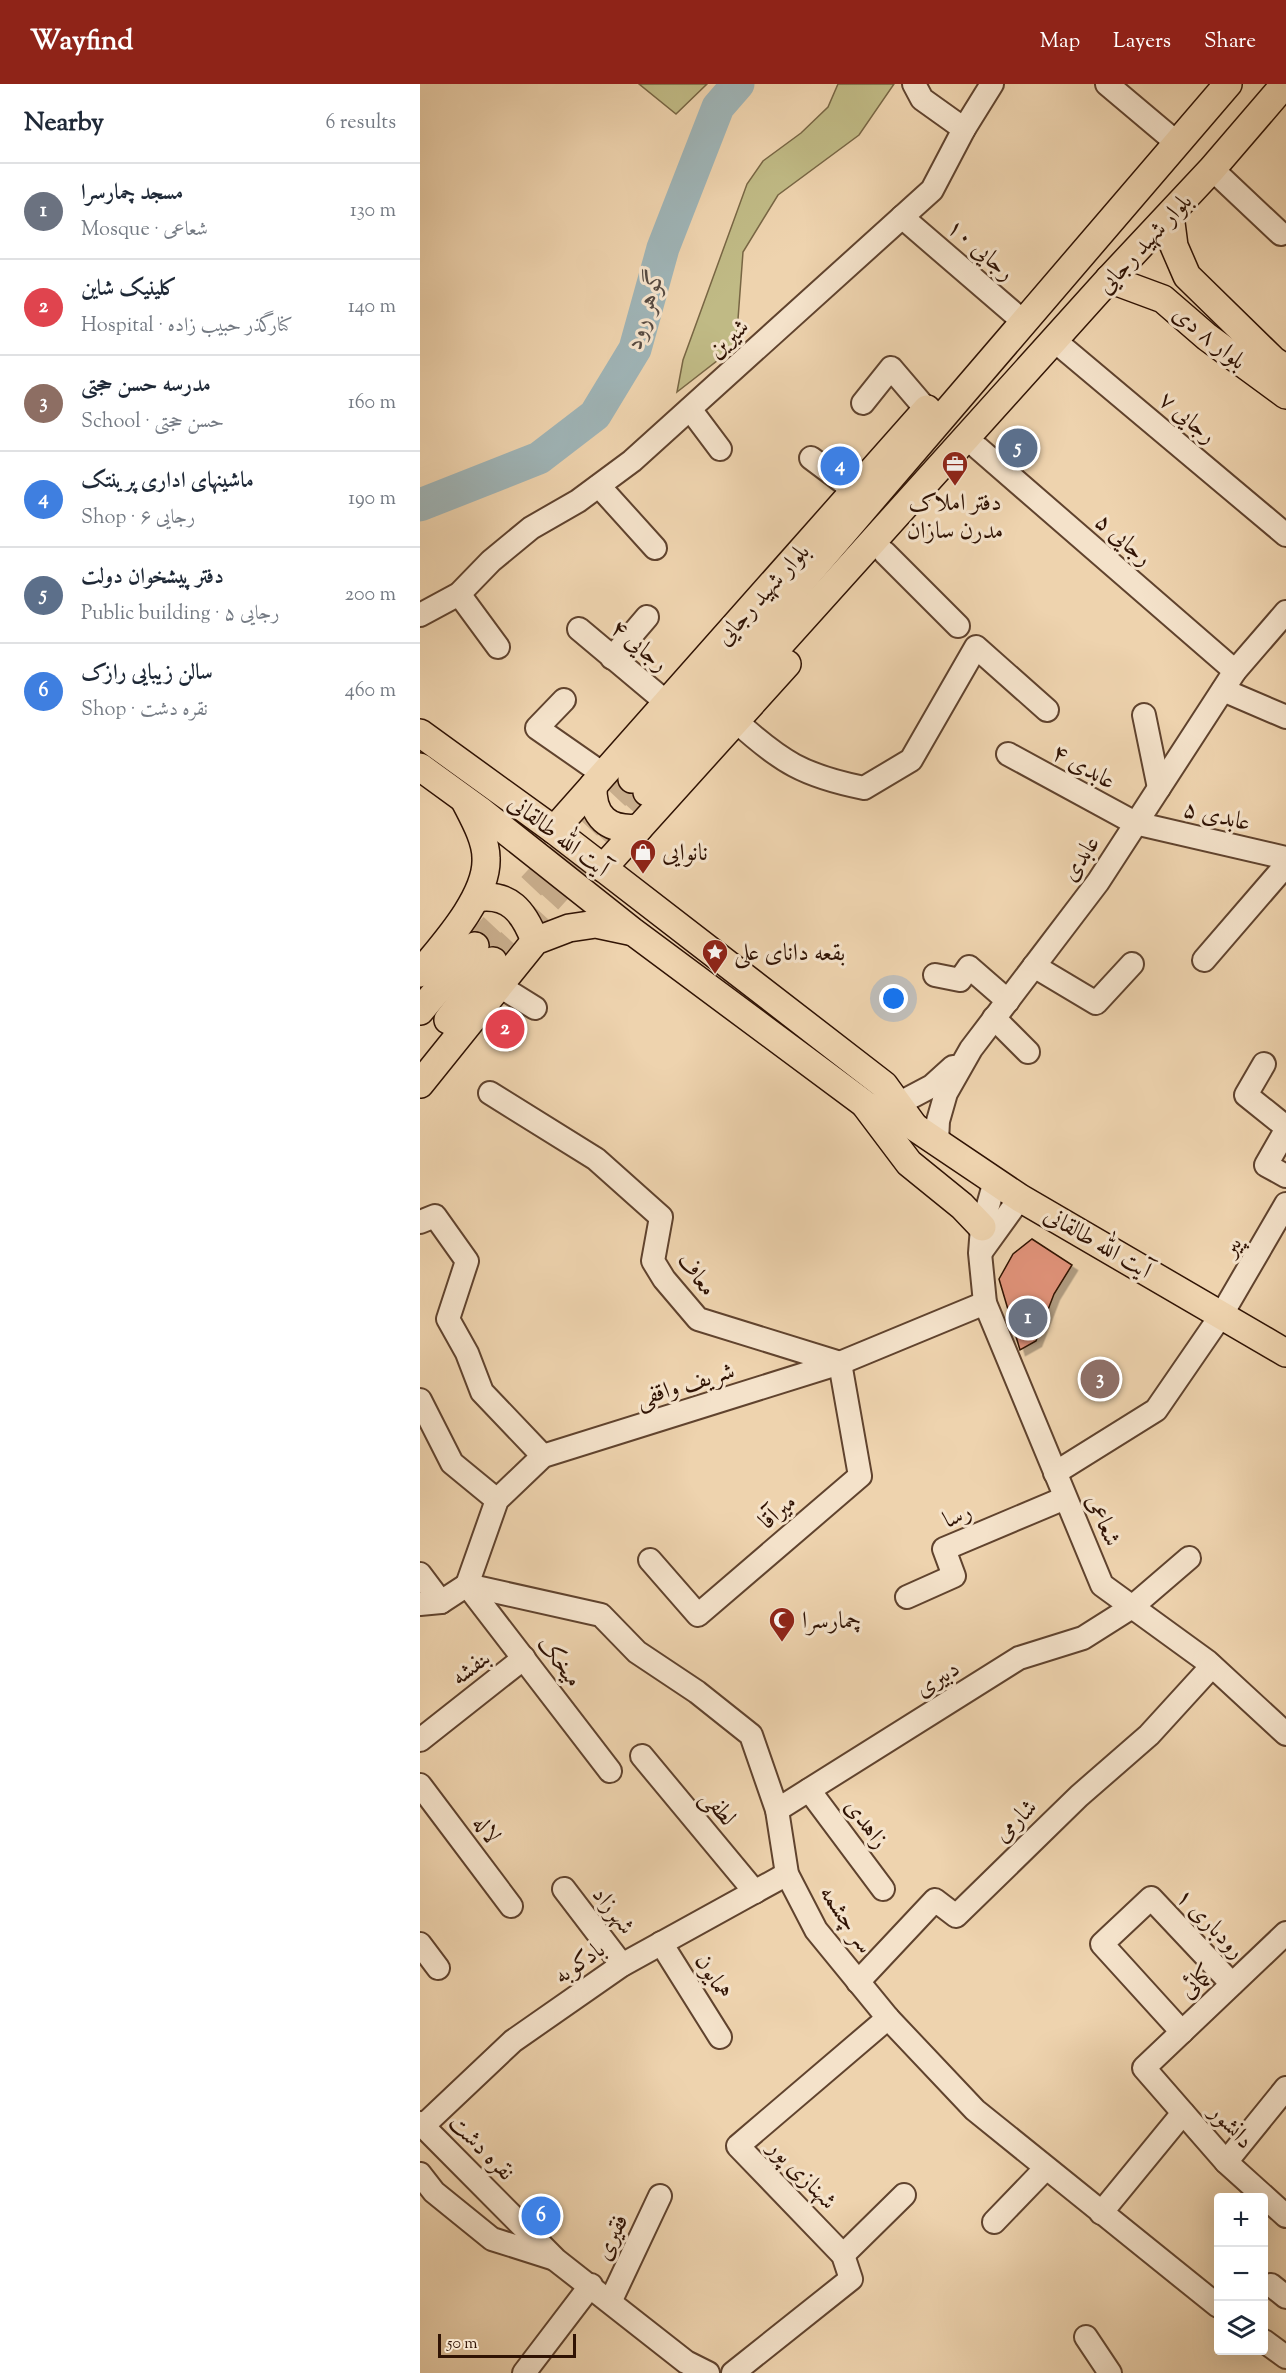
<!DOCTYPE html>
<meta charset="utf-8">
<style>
body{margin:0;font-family:"Sorts Mill Goudy",Amiri,serif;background:#f2f2f3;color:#1f2937}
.controls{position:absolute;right:18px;bottom:18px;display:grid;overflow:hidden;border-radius:6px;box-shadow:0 6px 24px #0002}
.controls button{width:54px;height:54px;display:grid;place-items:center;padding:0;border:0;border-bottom:2px solid #e0e1e3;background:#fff;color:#1f2937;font:30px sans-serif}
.scale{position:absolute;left:18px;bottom:15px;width:138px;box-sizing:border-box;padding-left:6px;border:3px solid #301304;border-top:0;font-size:16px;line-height:21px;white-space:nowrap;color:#301304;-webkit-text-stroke:4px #f4e2ca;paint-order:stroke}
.you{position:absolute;left:474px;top:915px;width:21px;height:21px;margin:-15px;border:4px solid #fff;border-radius:50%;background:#1a73e8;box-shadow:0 0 0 9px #1a73e833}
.badge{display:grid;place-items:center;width:39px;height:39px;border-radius:50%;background:#8f2418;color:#fff;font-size:20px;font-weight:700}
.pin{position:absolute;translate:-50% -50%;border:3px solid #fff;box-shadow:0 2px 6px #0006}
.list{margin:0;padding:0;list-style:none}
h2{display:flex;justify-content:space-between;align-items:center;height:78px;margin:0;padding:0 24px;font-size:26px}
h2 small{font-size:20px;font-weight:400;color:#747a83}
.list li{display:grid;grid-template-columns:39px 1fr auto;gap:18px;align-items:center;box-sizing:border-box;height:96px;padding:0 24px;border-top:2px solid #e0e1e3}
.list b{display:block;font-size:22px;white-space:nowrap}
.list p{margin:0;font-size:20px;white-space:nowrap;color:#747a83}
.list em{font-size:20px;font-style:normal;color:#747a83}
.icon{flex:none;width:33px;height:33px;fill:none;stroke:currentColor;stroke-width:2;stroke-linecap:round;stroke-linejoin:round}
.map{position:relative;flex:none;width:866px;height:2289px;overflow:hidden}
header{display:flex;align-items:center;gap:36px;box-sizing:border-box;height:84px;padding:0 30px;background:#8f2418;color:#fff}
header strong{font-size:28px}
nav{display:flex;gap:33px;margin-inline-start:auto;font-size:21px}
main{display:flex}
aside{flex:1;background:#fff}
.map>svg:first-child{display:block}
.green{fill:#c0ba85;stroke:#786644;stroke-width:1.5}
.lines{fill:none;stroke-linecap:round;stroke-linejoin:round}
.river{stroke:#9fb4b6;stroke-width:33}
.building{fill:#e09279;stroke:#301304;stroke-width:1.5;filter:url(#shadow)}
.major-tunnel{stroke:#c8ad8c;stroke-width:27;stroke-dasharray:27 14;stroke-linecap:butt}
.minor-casing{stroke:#60432e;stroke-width:26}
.major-casing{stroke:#301304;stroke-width:30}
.minor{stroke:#f4e2ca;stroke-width:22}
.major{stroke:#eed3ae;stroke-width:27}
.labels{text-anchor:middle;stroke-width:6;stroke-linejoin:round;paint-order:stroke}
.street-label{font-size:24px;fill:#301304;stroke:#f4e2ca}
.poi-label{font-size:24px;fill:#301304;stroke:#f4e2ca;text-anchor:start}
.water-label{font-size:26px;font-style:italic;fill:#574b42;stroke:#f4e2ca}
</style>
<header>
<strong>Wayfind</strong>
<nav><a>Map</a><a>Layers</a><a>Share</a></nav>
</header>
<main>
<aside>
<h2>Nearby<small>6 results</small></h2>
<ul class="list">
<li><span class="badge" style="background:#6b7280">1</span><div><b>مسجد چمارسرا</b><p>Mosque · شعاعی</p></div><em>130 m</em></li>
<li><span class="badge" style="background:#e0444e">2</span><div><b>کلینیک شاین</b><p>Hospital · کنارگذر حبیب زاده</p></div><em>140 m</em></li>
<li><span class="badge" style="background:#8d6e63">3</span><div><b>مدرسه حسن حجتی</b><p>School · حسن حجتی</p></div><em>160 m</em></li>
<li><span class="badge" style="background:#3f7fe0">4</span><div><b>ماشینهای اداری پرینتک</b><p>Shop · رجایی ۶</p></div><em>190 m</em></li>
<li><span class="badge" style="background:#5c6f8a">5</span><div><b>دفتر پیشخوان دولت</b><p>Public building · رجایی ۵</p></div><em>200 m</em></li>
<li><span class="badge" style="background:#3f7fe0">6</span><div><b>سالن زیبایی رازک</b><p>Shop · نقره دشت</p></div><em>460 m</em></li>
</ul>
</aside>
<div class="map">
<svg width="866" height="2289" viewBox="0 0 866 2289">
<defs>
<filter id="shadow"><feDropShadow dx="5.5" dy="5.5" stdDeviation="0" flood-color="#0004"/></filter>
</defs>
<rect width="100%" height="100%" fill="#eed3ae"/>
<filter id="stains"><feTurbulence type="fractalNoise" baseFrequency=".00333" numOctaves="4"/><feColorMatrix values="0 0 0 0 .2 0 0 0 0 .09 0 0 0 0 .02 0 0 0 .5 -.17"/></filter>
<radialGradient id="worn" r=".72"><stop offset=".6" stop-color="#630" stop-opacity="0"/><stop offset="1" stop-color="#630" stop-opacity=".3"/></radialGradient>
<g class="green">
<polygon points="219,0 287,0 256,30"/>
<polygon points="418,0 474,0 439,51 358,111 323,168 316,262 257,308 263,276 327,100 343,77 381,49 408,23"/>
</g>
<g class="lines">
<polyline class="river" points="0,421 119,374 175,331 215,265 243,164 298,23 318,0"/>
</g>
<polygon class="building" points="612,1155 652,1181 634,1210 616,1257 600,1266 579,1195 593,1170"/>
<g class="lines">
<g class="major-tunnel">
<polyline points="55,862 212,695"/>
<polyline points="73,877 227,708"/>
</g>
<g class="minor-casing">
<g id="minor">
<polyline points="494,0 502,15 544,45"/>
<polyline points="687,0 757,59"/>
<polyline points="792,85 861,150"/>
<polyline points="482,133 605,239"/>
<polyline points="635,257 866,451"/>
<polyline points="443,319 471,284 506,325"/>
<polyline points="270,325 300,365"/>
<polyline points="558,364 815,587"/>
<polyline points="391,374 435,407"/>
<polyline points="179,402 235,464"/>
<polyline points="465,469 538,542"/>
<polyline points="39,510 78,563"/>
<polyline points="0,531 39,510 71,477 111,444 158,417 212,377 512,106 544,45 572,0"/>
<polyline points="159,545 246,618"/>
<polyline points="192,574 227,533"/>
<polyline points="803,606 866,633"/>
<polyline points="144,616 117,644 183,690"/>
<polyline points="724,631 739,704"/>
<path d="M 316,637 C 361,678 384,692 444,704 L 491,676 L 556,563 L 627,626"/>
<polyline points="588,670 715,739 866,774"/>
<polyline points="784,876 866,781"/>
<polyline points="614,882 676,919 712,880"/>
<polyline points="515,891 540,896 549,883 588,917"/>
<polyline points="78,901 115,924"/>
<polyline points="574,934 608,968"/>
<polyline points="844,980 826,1011 866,1043"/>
<polyline points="70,1009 176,1075 241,1133 233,1177 244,1195 278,1235 420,1279 440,1392 278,1531 230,1476"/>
<polyline points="478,1020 512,1002 533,983"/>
<polyline points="866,1046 846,1081 866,1092"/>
<polyline points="517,1058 518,1037 526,1009 551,965 678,798 815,587 866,528"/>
<polyline points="575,1097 562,1143 560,1169 565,1219 682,1501 788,1578 866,1650"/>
<polyline points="0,1138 15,1132 47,1177 28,1235 47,1269 62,1308 123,1372"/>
<polyline points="561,1168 600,1114"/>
<polyline points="0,1316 32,1379 77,1416"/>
<polyline points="635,1389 736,1326 802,1230 866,1120"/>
<polyline points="0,1490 21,1518"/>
<polyline points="47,1501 181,1531 217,1568 277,1608 331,1651 357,1726 367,1790 396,1846 468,1934 555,2026 798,2222"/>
<polyline points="47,1501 77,1416 123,1372 420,1279 565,1219"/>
<polyline points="47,1501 190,1687"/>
<polyline points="487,1513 534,1492 524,1465 645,1414"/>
<polyline points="0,1520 21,1518 47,1501"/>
<polyline points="0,1656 104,1574"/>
<polyline points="222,1672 335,1808"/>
<polyline points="0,1701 91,1822"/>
<polyline points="389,1706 463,1805"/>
<polyline points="357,1726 599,1574 663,1554 712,1523 769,1474"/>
<polyline points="144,1805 202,1881"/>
<polyline points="866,1849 724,1984 806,2078 866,2132"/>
<polyline points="241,1859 300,1953"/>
<polyline points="0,1860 18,1884"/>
<polyline points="438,1898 515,1816 536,1832 659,1712 729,1651 792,1582"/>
<polyline points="762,1948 682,1860 731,1814 812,1900"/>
<polyline points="0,2039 136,2176 266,2278 288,2289"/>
<polyline points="3,2042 93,1957 202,1881 367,1790"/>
<polyline points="806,2078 866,2004"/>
<polyline points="0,2090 14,2108 72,2155 132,2174"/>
<polyline points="681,2129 763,2029"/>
<polyline points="574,2138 626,2084"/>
<polyline points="423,2171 484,2111"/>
<polyline points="851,2201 866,2213"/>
<polyline points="191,2216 240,2112"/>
<polyline points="666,2253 690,2289"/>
<polyline points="844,2257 866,2273"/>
<polyline points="104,2289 171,2201"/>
<polyline points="313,2289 431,2195 423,2171 318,2062 468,1934"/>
</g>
</g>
<g class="major-casing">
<g id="major">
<polyline points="750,131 754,162 767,192 853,276 866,285"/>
<polyline points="689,195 743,215 787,253 866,311"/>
<polyline points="0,649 134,746 464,1001 493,1041"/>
<polyline points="0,683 62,728 212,847 446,1021 493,1042 600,1114 866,1269"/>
<polyline points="212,695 808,0"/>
<path d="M 173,702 C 172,733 188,747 219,744"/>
<polyline points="227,708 689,195 792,85 865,0"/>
<polyline points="134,746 507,325"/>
<polyline points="183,784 367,580"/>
<path d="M 56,814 C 89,808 104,828 115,857"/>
<path d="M 0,889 C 24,860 68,812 66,774 C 66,755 53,733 45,717"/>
<polyline points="0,927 55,862"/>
<polyline points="28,936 73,877"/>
<polyline points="0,1000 115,857 149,844 176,840 209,847"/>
<polyline points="446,1022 489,1079 542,1122 562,1143"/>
</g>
</g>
<use href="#minor" class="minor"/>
<use href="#major" class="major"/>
</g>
<defs>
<g id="office-pin" transform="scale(1.35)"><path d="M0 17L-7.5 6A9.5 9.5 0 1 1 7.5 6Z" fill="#8f2418" stroke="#f4e2ca"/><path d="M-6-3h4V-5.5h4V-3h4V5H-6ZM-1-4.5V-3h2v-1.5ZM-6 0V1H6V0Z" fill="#fff"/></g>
<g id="shop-pin" transform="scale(1.35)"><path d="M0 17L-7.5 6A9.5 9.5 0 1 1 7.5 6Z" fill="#8f2418" stroke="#f4e2ca"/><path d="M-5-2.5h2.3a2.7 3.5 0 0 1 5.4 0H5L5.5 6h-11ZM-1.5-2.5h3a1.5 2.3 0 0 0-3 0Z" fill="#fff"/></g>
<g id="sight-pin" transform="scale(1.35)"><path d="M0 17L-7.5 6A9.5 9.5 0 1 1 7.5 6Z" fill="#8f2418" stroke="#f4e2ca"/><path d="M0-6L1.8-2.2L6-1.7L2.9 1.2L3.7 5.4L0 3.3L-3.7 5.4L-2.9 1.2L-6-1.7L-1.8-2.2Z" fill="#fff"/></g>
<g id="mosque-pin" transform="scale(1.35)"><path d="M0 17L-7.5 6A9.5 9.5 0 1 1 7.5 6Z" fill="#8f2418" stroke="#f4e2ca"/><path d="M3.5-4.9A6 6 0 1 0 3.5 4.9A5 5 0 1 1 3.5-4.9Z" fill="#fff"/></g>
</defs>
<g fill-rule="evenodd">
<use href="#office-pin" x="535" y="380"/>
<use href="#shop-pin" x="223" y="768"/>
<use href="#sight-pin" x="295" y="868"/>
<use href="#mosque-pin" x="362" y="1536"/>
</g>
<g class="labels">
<g class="street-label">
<text transform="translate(724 159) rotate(-47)" y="8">بلوار شهید رجایی</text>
<text transform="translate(561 165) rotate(41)" y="8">رجایی ۱۰</text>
<text transform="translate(790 253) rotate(39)" y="8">بلوار ۸ دی</text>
<text transform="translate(308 254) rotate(-42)" y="8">شیرین</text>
<text transform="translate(768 333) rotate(40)" y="8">رجایی ۷</text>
<text transform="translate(704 455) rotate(41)" y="8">رجایی ۵</text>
<text transform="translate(342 510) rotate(-48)" y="8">بلوار شهید رجایی</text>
<text transform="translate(220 561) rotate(40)" y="8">رجایی ۴</text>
<text transform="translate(664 682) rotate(29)" y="8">عابدی ۴</text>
<text transform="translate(797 731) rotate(13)" y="8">عابدی ۵</text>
<text transform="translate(139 751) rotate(37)" y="8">آیت الله طالقانی</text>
<text transform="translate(660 774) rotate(-56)" y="8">عابدی</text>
<text transform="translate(678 1158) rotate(30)" y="8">آیت الله طالقانی</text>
<text transform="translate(811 1162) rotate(-60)" y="8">پیر</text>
<text transform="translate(277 1190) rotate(52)" y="8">معاف</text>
<text transform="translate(265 1300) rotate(-17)" y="8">شریف واقفی</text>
<text transform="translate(357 1427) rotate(-41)" y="8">میرآقا</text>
<text transform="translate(537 1431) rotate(-24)" y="8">رسا</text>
<text transform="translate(684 1436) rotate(67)" y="8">شعاعی</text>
<text transform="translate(140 1577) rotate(53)" y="8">میخک</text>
<text transform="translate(50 1583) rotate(-38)" y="8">بنفشه</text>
<text transform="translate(517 1594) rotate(-32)" y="8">دبیری</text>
<text transform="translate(299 1723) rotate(50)" y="8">لطفی</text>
<text transform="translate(595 1736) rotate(-44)" y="8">شارمی</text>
<text transform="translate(447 1739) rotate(53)" y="8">زاهدی</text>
<text transform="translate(67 1745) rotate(53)" y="8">لاله</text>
<text transform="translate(194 1826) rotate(52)" y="8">شهرزاد</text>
<text transform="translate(427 1835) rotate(56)" y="8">سر چشمه</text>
<text transform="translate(791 1839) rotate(46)" y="8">رودباری ۱</text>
<text transform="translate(159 1878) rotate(-35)" y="8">بادکوبه</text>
<text transform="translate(294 1892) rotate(58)" y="8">همایون</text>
<text transform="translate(776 1897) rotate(-43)" y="8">کمائی</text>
<text transform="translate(812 2042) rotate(47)" y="8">دانشور</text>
<text transform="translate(62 2063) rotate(45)" y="8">نقره دشت</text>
<text transform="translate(383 2090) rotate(46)" y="8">شهنازی پور</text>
<text transform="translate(191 2153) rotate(-65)" y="8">فقیری</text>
</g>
<g class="poi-label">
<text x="535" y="426" text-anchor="middle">دفتر املاک<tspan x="535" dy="28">مدرن سازان</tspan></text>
<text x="242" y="776">نانوایی</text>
<text x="314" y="876">بقعه دانای علی</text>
<text x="382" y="1544">چمارسرا</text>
</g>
<g class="water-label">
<text transform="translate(224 224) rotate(-73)" y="9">گوهر رود</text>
</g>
</g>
<rect width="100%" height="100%" filter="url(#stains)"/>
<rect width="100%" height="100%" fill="url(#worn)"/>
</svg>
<div class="controls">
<button>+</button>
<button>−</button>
<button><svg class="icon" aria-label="layers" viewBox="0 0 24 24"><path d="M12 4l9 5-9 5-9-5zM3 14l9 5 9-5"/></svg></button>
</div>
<div class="scale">50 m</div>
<div class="you"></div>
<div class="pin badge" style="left:608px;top:1234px;background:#6b7280">1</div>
<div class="pin badge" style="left:85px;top:945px;background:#e0444e">2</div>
<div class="pin badge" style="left:680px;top:1295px;background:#8d6e63">3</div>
<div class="pin badge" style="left:420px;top:382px;background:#3f7fe0">4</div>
<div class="pin badge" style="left:598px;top:364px;background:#5c6f8a">5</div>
<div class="pin badge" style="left:121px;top:2132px;background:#3f7fe0">6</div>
</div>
</main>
